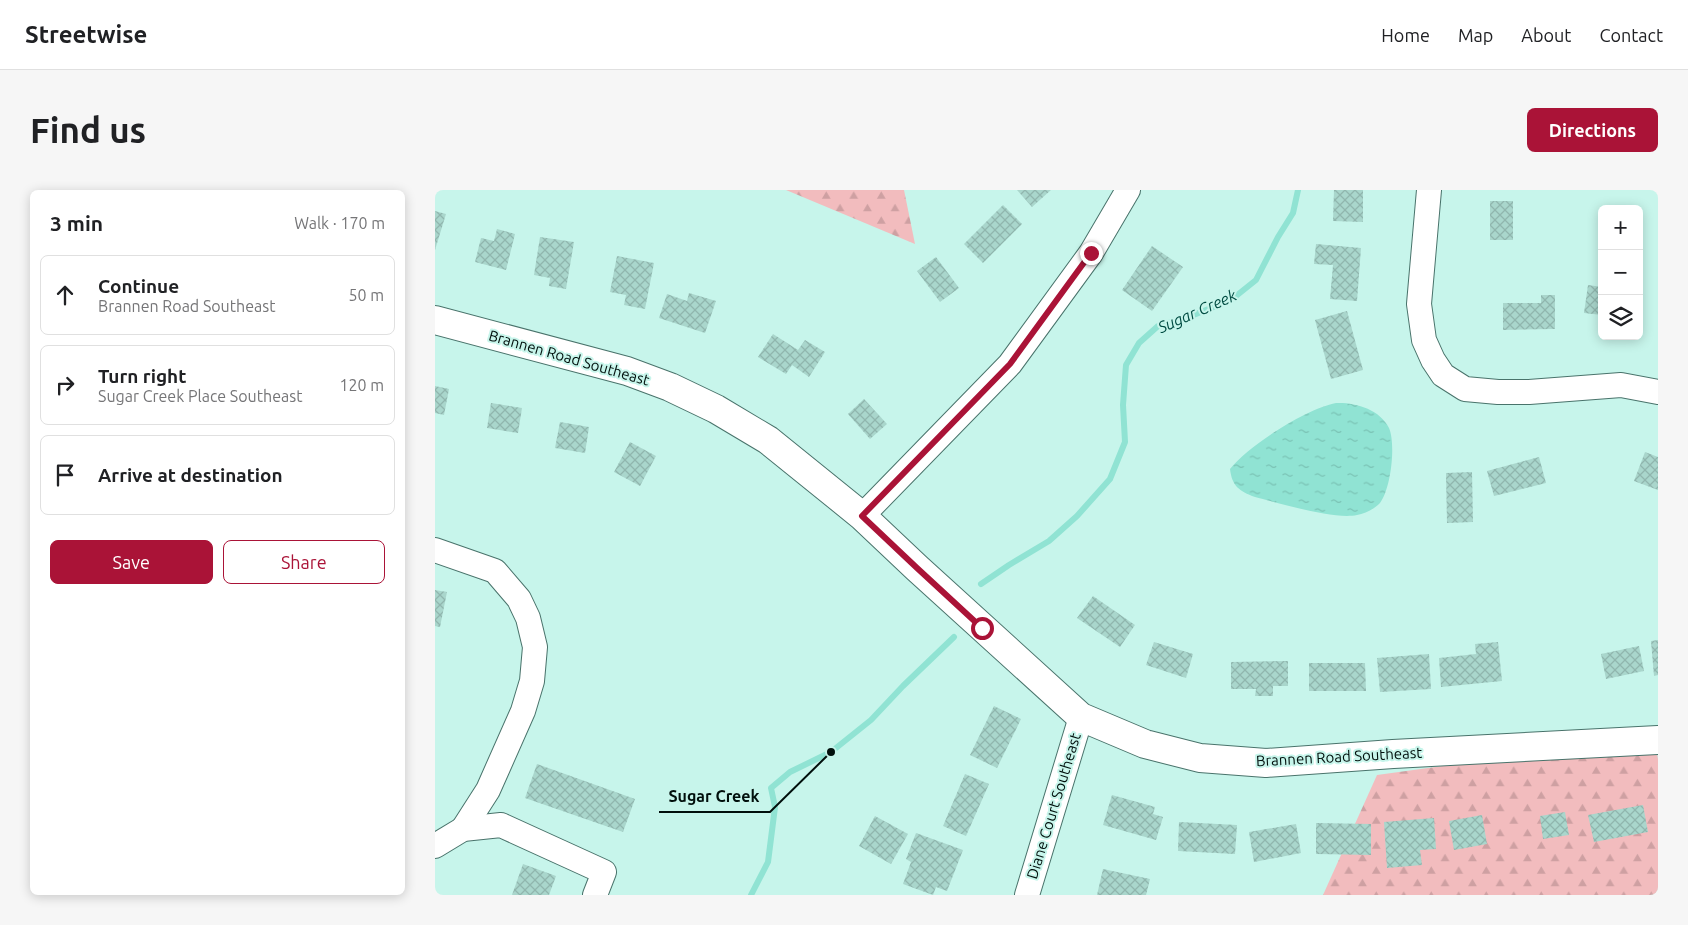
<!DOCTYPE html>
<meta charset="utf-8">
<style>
body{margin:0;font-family:Ubuntu,sans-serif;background:#f6f6f6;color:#202124}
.controls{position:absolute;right:15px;top:15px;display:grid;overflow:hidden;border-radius:8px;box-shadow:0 2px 12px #0003}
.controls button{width:45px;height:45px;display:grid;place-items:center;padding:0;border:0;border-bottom:1px solid #e0e0e0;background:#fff;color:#202124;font:25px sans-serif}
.stop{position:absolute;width:15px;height:15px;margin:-11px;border:4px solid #aa1337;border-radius:50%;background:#fff}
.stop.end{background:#aa1337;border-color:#fff;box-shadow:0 1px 5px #0008}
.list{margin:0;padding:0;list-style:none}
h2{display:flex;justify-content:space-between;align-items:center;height:65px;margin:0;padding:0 20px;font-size:21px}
h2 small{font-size:16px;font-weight:400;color:#757577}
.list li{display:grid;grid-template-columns:32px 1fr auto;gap:15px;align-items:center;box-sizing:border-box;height:80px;margin:0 10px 10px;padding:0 10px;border:1px solid #e0e0e0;border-radius:8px}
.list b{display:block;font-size:19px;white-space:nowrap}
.list p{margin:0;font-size:16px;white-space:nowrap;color:#757577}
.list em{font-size:16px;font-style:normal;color:#757577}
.actions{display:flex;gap:10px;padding:15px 20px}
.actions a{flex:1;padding:11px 0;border:1px solid #aa1337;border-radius:8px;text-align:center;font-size:18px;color:#aa1337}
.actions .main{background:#aa1337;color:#fff}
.icon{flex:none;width:28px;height:28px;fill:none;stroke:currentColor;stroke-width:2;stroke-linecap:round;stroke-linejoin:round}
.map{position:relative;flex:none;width:1223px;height:705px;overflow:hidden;border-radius:8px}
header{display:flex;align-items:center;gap:30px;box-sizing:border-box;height:70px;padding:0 25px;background:#fff;border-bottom:1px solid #e0e0e0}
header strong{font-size:24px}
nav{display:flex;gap:28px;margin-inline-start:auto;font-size:18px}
.intro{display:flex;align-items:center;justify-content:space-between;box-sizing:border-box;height:120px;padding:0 30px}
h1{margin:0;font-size:35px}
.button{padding:12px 22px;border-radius:8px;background:#aa1337;color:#fff;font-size:18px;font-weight:700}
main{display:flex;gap:30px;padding:0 30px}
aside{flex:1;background:#fff;border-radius:8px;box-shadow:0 2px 12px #0003}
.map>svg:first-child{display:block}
.forest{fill:url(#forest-firs)}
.water{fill:url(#water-ripples)}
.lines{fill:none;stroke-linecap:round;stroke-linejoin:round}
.stream{stroke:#90e3d3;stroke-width:6}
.building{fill:url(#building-cross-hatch)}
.street-casing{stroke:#49736b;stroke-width:26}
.secondary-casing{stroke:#49736b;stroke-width:30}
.street{stroke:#fff;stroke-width:24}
.secondary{stroke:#fff;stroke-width:28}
.route{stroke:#aa1337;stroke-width:6}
.labels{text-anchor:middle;stroke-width:4;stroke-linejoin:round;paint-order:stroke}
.street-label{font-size:15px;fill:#010f0c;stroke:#c7f5eb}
.water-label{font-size:16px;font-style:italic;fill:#004c42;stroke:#c7f5eb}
.leader{fill:none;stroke:#010f0c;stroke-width:2}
.callout-dot{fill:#010f0c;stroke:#c7f5eb;stroke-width:2}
.callout-label{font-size:16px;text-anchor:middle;font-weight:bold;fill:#010f0c;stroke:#c7f5eb;stroke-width:4;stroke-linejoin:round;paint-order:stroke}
</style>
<header>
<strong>Streetwise</strong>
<nav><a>Home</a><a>Map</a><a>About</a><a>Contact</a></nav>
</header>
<div class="intro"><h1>Find us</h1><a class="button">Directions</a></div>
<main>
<aside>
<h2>3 min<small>Walk · 170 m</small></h2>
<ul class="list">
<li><svg class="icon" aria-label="ahead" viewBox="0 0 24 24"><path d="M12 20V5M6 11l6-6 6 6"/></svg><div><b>Continue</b><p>Brannen Road Southeast</p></div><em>50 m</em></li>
<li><svg class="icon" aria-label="right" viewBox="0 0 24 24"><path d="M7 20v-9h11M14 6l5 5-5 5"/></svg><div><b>Turn right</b><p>Sugar Creek Place Southeast</p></div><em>120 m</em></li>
<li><svg class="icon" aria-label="arrive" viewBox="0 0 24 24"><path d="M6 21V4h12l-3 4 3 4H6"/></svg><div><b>Arrive at destination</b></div></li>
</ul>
<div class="actions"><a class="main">Save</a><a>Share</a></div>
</aside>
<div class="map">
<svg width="1223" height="705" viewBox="0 0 1223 705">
<defs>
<pattern id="forest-firs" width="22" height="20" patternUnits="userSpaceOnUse" patternTransform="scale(1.25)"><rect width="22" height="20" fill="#f2bcbe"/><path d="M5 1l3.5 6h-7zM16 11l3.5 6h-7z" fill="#cea0a2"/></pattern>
<pattern id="water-ripples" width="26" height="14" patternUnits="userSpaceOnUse" patternTransform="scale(1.25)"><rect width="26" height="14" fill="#90e3d3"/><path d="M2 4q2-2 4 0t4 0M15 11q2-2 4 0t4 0" fill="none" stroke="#7ac2b4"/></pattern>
<pattern id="building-cross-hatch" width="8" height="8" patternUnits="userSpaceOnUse" patternTransform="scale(1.25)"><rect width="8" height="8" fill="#a9d6cc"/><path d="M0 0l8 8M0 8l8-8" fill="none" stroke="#90b6ae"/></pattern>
</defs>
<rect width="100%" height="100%" fill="#c7f5eb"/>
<g class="forest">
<polygon points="351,0 469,0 480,54"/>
<polygon points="1219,547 1223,569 1223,705 888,705 942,585"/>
</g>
<path class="water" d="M 901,213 C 919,212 945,219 954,238 C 961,254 956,299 945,313 C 939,319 930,324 922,325 C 899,330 844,313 820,307 C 804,301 797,296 795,279 C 814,255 871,219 901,213 Z"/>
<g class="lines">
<g class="stream">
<polyline points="546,394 574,375 614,351 642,326 675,289 690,252 688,215 691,175 704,153 723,136 756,126 796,110 821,90 843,47 858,23 863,0"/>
<polyline points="316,705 333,672 340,617 336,598 355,582 396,562 436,530 468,496 519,447"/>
</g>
</g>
<g class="building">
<polygon points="582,0 616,0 597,17"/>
<polygon points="899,0 928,0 928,32 898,31"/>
<rect x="1055" y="11" width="23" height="39"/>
<polygon points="568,15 587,34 548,73 529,54"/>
<polygon points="0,21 11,24 0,60"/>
<polygon points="62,39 80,44 71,80 40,72 46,48 59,51"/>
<polygon points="105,47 139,52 131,99 114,96 115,88 99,85"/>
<polygon points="881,54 926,58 922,111 895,109 898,75 879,74"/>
<polygon points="717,56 748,77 717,121 687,100"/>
<polygon points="182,66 219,73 210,119 189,115 191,105 175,102"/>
<polygon points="501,67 524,98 505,112 482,81"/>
<polygon points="1153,95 1167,97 1167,125 1149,123"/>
<polygon points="254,103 281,111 270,143 224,128 232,104 252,111"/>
<polygon points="1106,105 1120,105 1120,139 1068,140 1068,113 1106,113"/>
<polygon points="912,121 928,180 896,189 880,130"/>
<polygon points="338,144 363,160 370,150 390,162 374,187 357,175 351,184 323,167"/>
<polygon points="0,196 14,199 9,225 0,223"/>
<polygon points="429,209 452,234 435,249 413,224"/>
<polygon points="56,213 87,218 83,243 52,238"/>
<polygon points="125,232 154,237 150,263 120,258"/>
<polygon points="195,252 221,266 205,296 179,282"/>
<polygon points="1210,262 1223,267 1223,300 1199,291"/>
<polygon points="1104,267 1111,293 1059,306 1052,281"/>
<polygon points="1037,282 1038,332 1012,333 1011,283"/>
<polygon points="0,400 12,402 5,437 0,436"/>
<polygon points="658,406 700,435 685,457 642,428"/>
<polygon points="1223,450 1223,485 1219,486 1216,451"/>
<polygon points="719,452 758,464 751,488 711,475"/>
<polygon points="1063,452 1067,491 1006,497 1004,468 1041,464 1040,454"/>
<polygon points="1204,456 1209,481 1171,489 1166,464"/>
<polygon points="994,464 996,499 945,502 942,468"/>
<polygon points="853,471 853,496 838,496 838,506 820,506 821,499 796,499 796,472"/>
<polygon points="874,473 930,473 931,501 874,501"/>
<polygon points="559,516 586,529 562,578 535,565"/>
<polygon points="102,574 200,609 188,642 90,608"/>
<polygon points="530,584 554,594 531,646 508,636"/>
<polygon points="677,605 720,617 718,624 728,627 721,650 668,635"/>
<polygon points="1208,615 1213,642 1159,652 1153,625"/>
<polygon points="1130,622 1134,645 1108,649 1105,626"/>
<polygon points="1047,625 1052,654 1019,660 1014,631"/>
<polygon points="440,626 473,644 456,674 424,656"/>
<polygon points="999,628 1001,659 985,660 987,675 952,678 949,632"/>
<polygon points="744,632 802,635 800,664 743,661"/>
<polygon points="881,633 936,634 936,665 881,664"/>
<polygon points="861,634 866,663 819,672 814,642"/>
<polygon points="481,643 528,660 512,701 501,697 498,705 468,694 476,672 471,669"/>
<polygon points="88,674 121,686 114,705 77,705"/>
<polygon points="668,679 715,689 711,705 662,705"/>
</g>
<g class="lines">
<g class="street-casing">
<g id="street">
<polyline points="994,0 984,114 989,150 998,170 1008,185 1030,199 1063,202 1094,202 1186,195 1223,202"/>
<polyline points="427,326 575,174 656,63 693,0"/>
<polyline points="0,360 60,381 84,409 93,428 100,457 97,491 88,521 53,600 28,639"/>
<polyline points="0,656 28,639 66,635 169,682 160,705"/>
<polyline points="592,705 646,527"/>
</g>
</g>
<g class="secondary-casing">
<polyline id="secondary" points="0,130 192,181 235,197 281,219 333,250 427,326 482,378 646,527 710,554 765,568 831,573 958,564 1223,550"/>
</g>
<use href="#street" class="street"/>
<use href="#secondary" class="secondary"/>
</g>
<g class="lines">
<polyline class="route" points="547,438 482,378 427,326 575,174 656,63"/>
</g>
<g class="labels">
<g class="street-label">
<text transform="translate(134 168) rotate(16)" y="5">Brannen Road Southeast</text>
<text transform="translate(904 567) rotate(-3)" y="5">Brannen Road Southeast</text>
<text transform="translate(619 616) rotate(-73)" y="5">Diane Court Southeast</text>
</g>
<g class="water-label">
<text transform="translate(762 121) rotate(-24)" y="6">Sugar Creek</text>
</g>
</g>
<path class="leader" d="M396 562L335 622H224"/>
<circle class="callout-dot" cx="396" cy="562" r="5"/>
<g class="callout-label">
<text x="279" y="612">Sugar Creek</text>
</g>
</svg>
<div class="controls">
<button>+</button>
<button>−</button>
<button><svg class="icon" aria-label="layers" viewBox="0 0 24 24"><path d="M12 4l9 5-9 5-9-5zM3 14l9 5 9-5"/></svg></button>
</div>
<div class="stop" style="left:547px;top:438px"></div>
<div class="stop end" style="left:656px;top:63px"></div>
</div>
</main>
